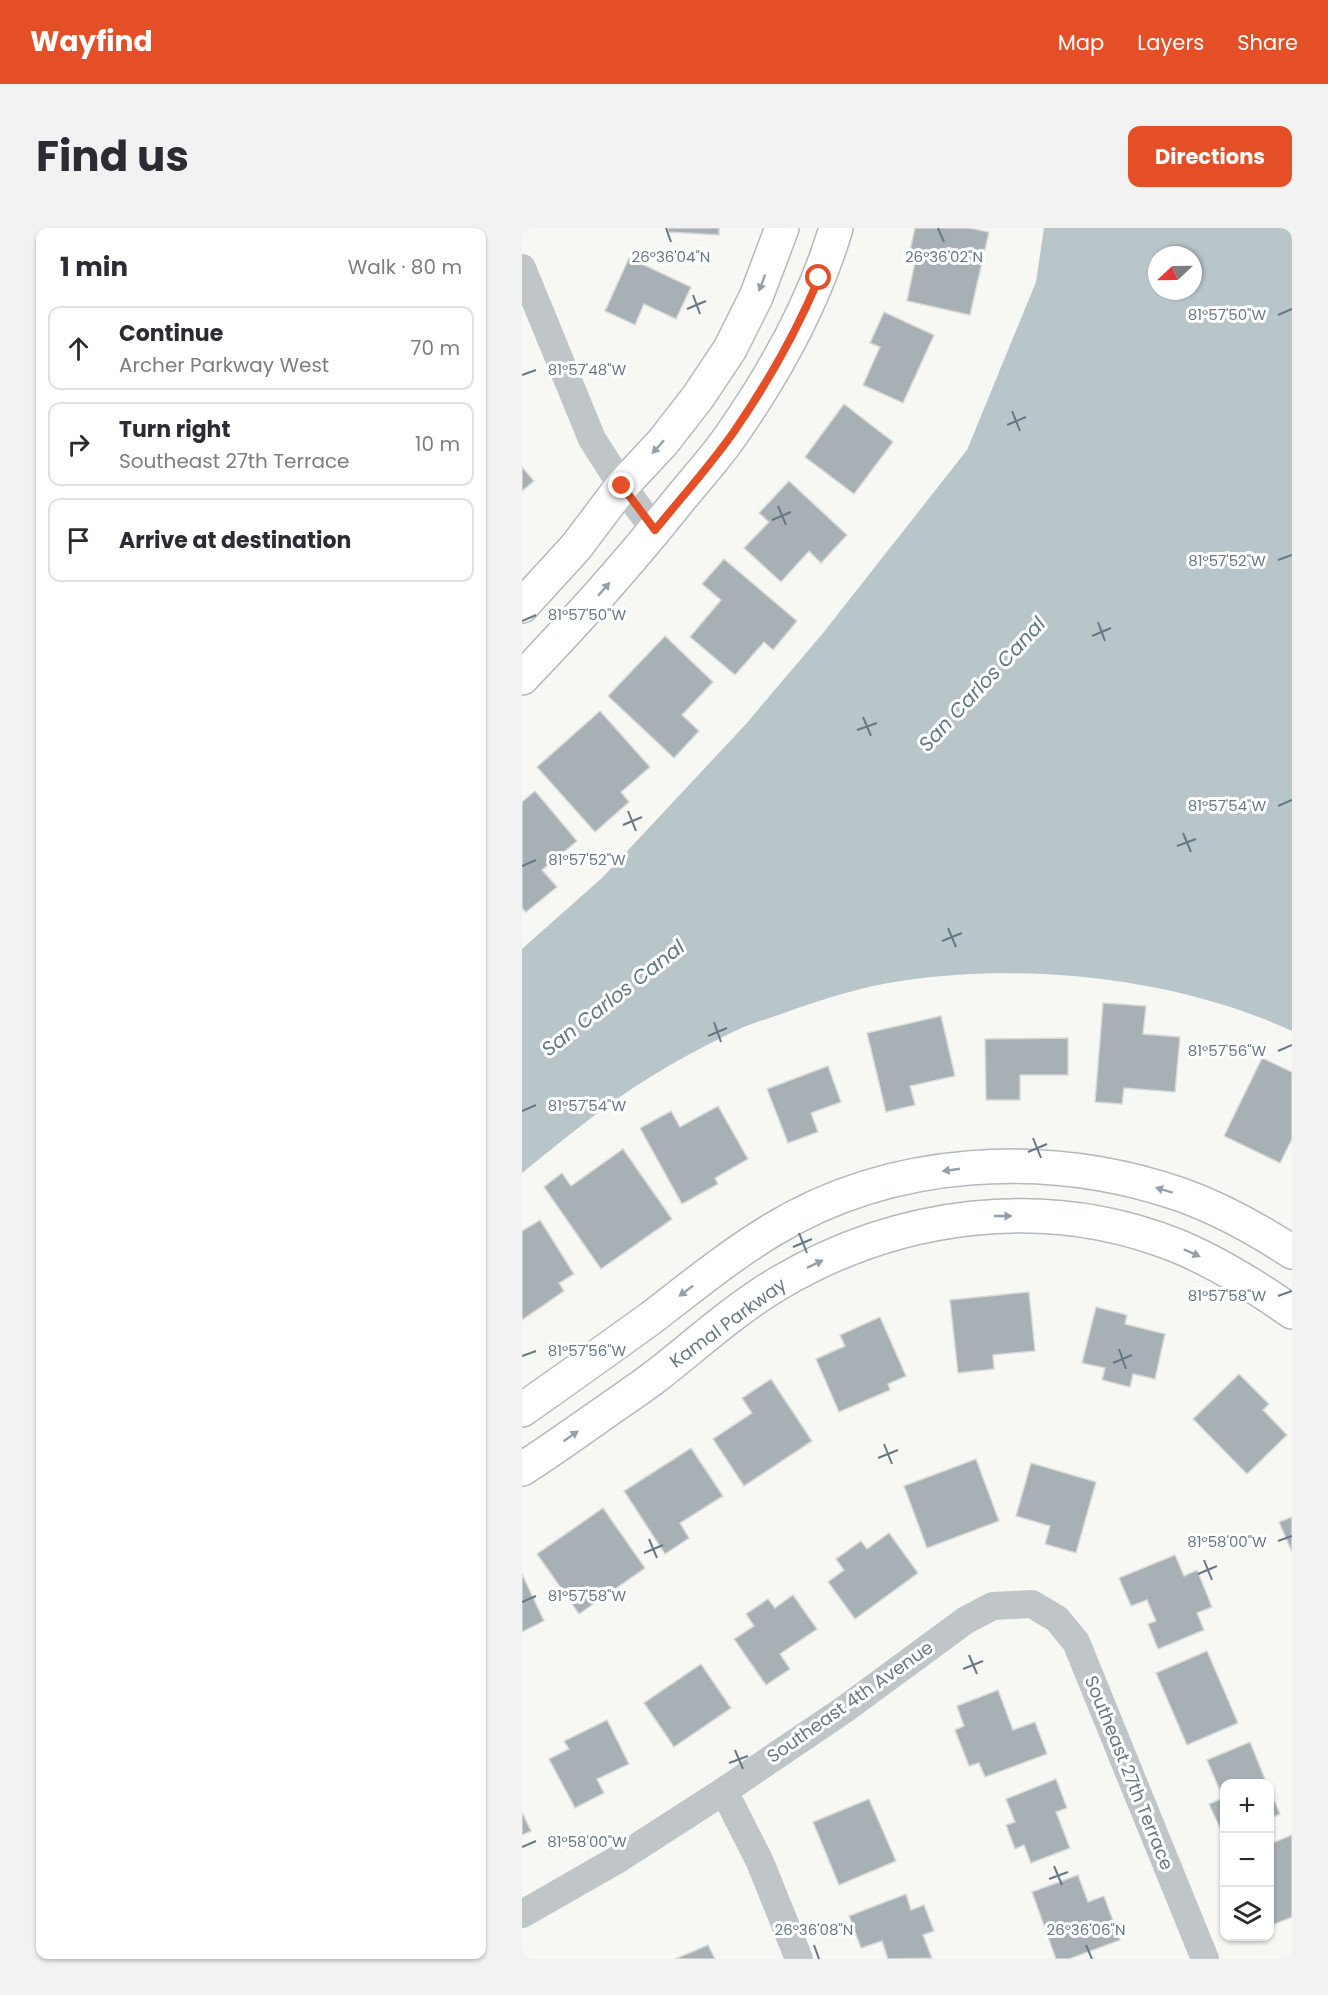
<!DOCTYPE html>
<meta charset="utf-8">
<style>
body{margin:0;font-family:Poppins,sans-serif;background:#f2f2f3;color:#2b2b33}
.controls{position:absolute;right:18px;bottom:18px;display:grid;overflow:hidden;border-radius:12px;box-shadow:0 2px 4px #0004}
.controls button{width:54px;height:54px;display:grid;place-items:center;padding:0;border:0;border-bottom:2px solid #e1e1e2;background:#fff;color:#2b2b33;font:30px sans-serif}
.compass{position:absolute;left:626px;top:18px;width:54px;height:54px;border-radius:50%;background:#fff;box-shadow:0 2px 4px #0004;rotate:248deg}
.stop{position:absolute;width:18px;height:18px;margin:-14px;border:4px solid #e44f27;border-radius:50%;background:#fff}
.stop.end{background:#e44f27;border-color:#fff;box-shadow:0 2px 6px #0008}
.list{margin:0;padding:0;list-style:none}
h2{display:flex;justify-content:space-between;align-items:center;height:78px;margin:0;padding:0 24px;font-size:26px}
h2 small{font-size:20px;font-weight:400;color:#7c7c81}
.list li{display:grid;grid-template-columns:39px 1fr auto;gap:18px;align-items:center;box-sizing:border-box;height:84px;margin:0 12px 12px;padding:0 12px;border:2px solid #e1e1e2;border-radius:12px}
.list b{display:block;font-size:22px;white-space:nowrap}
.list p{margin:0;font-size:20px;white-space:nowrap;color:#7c7c81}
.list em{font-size:20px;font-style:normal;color:#7c7c81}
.icon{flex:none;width:33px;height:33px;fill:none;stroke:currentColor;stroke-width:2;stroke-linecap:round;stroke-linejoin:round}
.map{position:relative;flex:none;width:770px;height:1731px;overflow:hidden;border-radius:12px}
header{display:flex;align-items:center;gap:36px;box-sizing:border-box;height:84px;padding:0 30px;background:#e44f27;color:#fff}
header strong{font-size:28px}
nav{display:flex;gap:33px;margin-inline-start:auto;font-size:21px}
.intro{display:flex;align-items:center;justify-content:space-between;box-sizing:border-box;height:144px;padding:0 36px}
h1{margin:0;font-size:42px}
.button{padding:15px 27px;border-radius:12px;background:#e44f27;color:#fff;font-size:21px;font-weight:700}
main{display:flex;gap:36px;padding:0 36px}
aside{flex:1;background:#fff;border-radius:12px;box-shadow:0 2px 4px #0004}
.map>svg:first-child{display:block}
.water{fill:#b8c5c9;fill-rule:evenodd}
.building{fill:#a7b0b5;stroke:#d9d9d6;stroke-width:1.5}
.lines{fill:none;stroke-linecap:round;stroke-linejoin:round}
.secondary-casing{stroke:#b3b9bd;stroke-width:36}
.street{stroke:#c0c5c8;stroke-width:28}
.secondary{stroke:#fff;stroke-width:33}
.oneway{fill:#94a0aa}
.route{stroke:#e44f27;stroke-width:8}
.ticks{fill:none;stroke:#667885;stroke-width:2}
.labels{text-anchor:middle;stroke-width:6;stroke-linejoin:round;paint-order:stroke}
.street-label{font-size:18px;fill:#667885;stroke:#fff}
.water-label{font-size:20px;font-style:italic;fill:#627981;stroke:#fff}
.ticks-label{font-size:15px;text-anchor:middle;fill:#667885;stroke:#fff;stroke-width:6;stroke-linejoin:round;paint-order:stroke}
</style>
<header>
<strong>Wayfind</strong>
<nav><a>Map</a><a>Layers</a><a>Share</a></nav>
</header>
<div class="intro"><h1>Find us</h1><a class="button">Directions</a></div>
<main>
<aside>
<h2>1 min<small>Walk · 80 m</small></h2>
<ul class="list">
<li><svg class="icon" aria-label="ahead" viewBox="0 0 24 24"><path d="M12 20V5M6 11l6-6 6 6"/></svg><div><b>Continue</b><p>Archer Parkway West</p></div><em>70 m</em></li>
<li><svg class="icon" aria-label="right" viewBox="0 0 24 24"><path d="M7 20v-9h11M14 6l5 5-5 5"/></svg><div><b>Turn right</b><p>Southeast 27th Terrace</p></div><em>10 m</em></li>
<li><svg class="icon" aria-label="arrive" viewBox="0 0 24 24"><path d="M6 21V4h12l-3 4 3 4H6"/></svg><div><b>Arrive at destination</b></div></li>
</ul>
</aside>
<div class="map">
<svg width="770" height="1731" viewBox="0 0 770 1731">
<rect width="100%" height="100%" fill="#f7f7f4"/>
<path class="water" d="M 522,0 L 770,0 L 770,803 C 656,750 503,734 379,753 C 341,758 298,772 262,785 C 246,791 230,795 215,802 C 169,824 123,850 82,880 C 54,901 27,923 0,945 L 0,721 L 81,649 L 224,496 L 301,405 L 445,222 L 514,54 ZM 635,27 L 671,27 L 671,63 L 635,63 Z"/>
<g class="building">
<polygon points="146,0 197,0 197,7 146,4"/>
<polygon points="393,0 447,0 467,4 448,87 385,73 394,29 387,27"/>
<polygon points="107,30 169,59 154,91 122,76 113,97 83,83"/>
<polygon points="362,84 412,107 381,175 341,157 358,119 348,115"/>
<polygon points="322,176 371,214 332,266 283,229"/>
<polygon points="0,239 12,253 0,263"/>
<polygon points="267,253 325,307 299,335 287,323 259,354 222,320 247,294 237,285"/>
<polygon points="202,331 275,393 251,422 242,414 213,447 168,409 199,372 180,356"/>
<polygon points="143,408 191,454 160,487 177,503 152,530 86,468"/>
<polygon points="78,483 128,539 99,564 107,574 73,604 15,539"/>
<polygon points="13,563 55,613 20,642 35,659 4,684 0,680 0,574"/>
<polygon points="581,775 624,778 621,806 658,809 653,864 602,860 600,876 573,874"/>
<polygon points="419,788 433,848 388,858 393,877 364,884 345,805"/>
<polygon points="546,810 546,847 498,847 498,872 464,872 463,811"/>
<polygon points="740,830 770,844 770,911 758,935 702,908"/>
<polygon points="306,838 319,874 289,885 296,904 266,915 245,861"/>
<polygon points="196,878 226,931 193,950 196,956 160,976 118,900 149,883 158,899"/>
<polygon points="101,921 150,991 79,1041 22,959 40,945 49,958"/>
<polygon points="18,992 52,1046 37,1055 42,1063 0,1092 0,1003"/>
<polygon points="507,1064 513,1123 471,1127 472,1141 436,1145 428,1072"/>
<polygon points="574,1079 605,1087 603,1096 643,1106 633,1151 611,1146 608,1159 580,1152 583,1140 560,1135"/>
<polygon points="358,1089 384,1148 366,1156 368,1162 317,1184 294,1131 323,1118 318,1107"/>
<polygon points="717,1146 747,1176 741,1182 765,1207 725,1246 671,1191"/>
<polygon points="249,1151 290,1213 222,1258 191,1211 230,1185 220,1170"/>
<polygon points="169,1220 201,1268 158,1295 167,1310 143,1326 102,1263"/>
<polygon points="454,1231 477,1293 405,1320 382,1258"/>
<polygon points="509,1235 574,1254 554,1325 523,1316 528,1298 494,1288"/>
<polygon points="81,1280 123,1340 57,1386 15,1326"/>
<polygon points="770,1289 770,1324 757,1294"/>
<polygon points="367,1305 396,1345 333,1391 306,1354 322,1342 314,1331 339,1313 345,1321"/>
<polygon points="653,1327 662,1348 675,1342 690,1379 675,1385 682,1402 636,1421 626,1396 634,1393 625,1372 609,1378 597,1350"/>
<polygon points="0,1346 22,1393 0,1404"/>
<polygon points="271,1367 295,1401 258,1426 268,1441 244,1457 212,1411 232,1398 224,1386 246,1371 253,1380"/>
<polygon points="685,1423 716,1495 665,1517 634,1445"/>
<polygon points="179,1436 209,1480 152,1519 122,1475"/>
<polygon points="476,1462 491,1502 513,1494 525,1526 463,1549 457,1535 447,1538 433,1502 442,1498 435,1478"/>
<polygon points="85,1492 107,1536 75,1551 82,1565 53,1580 27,1531 47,1521 42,1513"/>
<polygon points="728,1514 745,1556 702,1556 702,1609 687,1576 701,1570 685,1532"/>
<polygon points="534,1551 545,1580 534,1584 548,1620 509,1635 502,1617 493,1621 484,1597 493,1594 484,1571"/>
<polygon points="748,1562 758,1586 748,1590"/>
<polygon points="347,1571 374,1633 317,1657 291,1594"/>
<polygon points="0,1584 9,1603 0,1607"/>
<polygon points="770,1607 770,1689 748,1698 748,1616"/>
<polygon points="556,1647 566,1674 582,1668 598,1712 547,1731 534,1731 510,1664"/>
<polygon points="384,1666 389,1682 402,1677 412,1703 401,1707 410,1730 366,1731 360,1713 339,1720 327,1688"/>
<polygon points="186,1717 193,1731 153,1731"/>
</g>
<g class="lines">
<g class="secondary-casing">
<g id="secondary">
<polyline points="0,378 54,319 100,258 141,214 176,169 208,121 234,69 260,0"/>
<path d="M 0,450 C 53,395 105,337 153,277 C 172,253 193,231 210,206 C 254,143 292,74 314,0"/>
<path d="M 0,1182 C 43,1152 86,1121 129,1090 C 168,1060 207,1028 250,1002 C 370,929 526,921 657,966 C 697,980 735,1001 770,1024"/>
<path d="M 0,1241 C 27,1224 53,1205 79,1187 C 97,1174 116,1162 134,1148 C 174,1117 213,1081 257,1055 C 376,985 522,965 653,1017 C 695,1034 733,1058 770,1084"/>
</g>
</g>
<g class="street">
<polyline points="0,40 70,211 100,258 133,302"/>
<polyline points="202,1563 238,1634 277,1731"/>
<polyline points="0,1686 98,1630 202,1563 323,1481 444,1392 471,1378 510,1376 535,1391 554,1414 683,1731"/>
</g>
<use href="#secondary" class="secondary"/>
</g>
<defs><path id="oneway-solid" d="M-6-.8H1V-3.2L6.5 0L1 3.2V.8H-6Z" transform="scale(1.5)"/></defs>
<g class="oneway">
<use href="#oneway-solid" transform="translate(240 55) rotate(111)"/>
<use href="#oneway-solid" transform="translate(136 219) rotate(132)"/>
<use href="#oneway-solid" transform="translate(82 361) rotate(-49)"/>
<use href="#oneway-solid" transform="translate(429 942) rotate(172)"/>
<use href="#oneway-solid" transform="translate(642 962) rotate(-163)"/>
<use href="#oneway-solid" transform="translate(481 988)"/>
<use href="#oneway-solid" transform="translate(670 1025) rotate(24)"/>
<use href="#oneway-solid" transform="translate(293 1036) rotate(-26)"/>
<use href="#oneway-solid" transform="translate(164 1063) rotate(143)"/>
<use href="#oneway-solid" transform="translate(49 1208) rotate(-35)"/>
</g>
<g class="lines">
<path class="route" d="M 100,258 L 133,302 C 159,270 187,239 211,205 C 245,156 274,105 297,50"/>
</g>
<path class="ticks" d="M 144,0 L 149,14M 416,0 L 422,14M 171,67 L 178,86M 165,81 L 184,73M 756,87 L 770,81M 0,147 L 14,142M 490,183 L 498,203M 485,197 L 504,189M 256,278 L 264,297M 250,292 L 269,284M 756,332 L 770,327M 0,393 L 14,387M 576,394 L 583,413M 570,408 L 589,400M 341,489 L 349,508M 335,502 L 355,495M 756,578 L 770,572M 106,583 L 114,603M 101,597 L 120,589M 661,605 L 669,624M 655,618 L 674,611M 0,638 L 14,632M 426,700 L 434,719M 420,713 L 440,705M 192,794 L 199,814M 186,808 L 205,800M 756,823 L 770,817M 0,883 L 14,877M 511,910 L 519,930M 506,924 L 525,916M 277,1005 L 285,1025M 271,1019 L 290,1011M 756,1068 L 770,1063M 597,1121 L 604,1141M 0,1128 L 14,1123M 591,1135 L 610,1127M 362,1216 L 370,1236M 356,1230 L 376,1222M 127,1311 L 135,1330M 756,1313 L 770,1308M 122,1325 L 141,1317M 682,1332 L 690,1352M 676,1346 L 695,1338M 0,1374 L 14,1368M 447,1427 L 455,1446M 441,1441 L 461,1433M 213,1522 L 221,1541M 207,1535 L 226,1528M 0,1619 L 14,1613M 532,1638 L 540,1657M 527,1651 L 546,1644M 292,1717 L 297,1731M 564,1717 L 570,1731"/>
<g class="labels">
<g class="street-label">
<text transform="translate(206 1095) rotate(-36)" y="6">Kamal Parkway</text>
<text transform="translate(328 1474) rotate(-35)" y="6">Southeast 4th Avenue</text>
<text transform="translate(607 1545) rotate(68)" y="6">Southeast 27th Terrace</text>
</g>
<g class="water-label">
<text transform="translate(460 456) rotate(-47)" y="7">San Carlos Canal</text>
<text transform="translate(91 770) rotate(-38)" y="7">San Carlos Canal</text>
</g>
</g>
<g class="ticks-label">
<text x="149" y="34">26°36'04"N</text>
<text x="422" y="34">26°36'02"N</text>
<text x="705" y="92">81°57'50"W</text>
<text x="65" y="147">81°57'48"W</text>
<text x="705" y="338">81°57'52"W</text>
<text x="65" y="392">81°57'50"W</text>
<text x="705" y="583">81°57'54"W</text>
<text x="65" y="637">81°57'52"W</text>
<text x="705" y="828">81°57'56"W</text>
<text x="65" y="883">81°57'54"W</text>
<text x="705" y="1073">81°57'58"W</text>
<text x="65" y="1128">81°57'56"W</text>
<text x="705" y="1319">81°58'00"W</text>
<text x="65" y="1373">81°57'58"W</text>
<text x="65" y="1619">81°58'00"W</text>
<text x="292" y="1707">26°36'08"N</text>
<text x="564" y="1707">26°36'06"N</text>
</g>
</svg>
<div class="controls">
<button>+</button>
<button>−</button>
<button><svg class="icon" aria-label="layers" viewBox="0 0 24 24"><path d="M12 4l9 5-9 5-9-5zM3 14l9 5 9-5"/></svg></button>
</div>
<svg class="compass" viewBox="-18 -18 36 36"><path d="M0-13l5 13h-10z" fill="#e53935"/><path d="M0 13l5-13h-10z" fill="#7c7c81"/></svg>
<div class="stop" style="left:297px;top:50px"></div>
<div class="stop end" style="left:100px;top:258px"></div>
</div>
</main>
